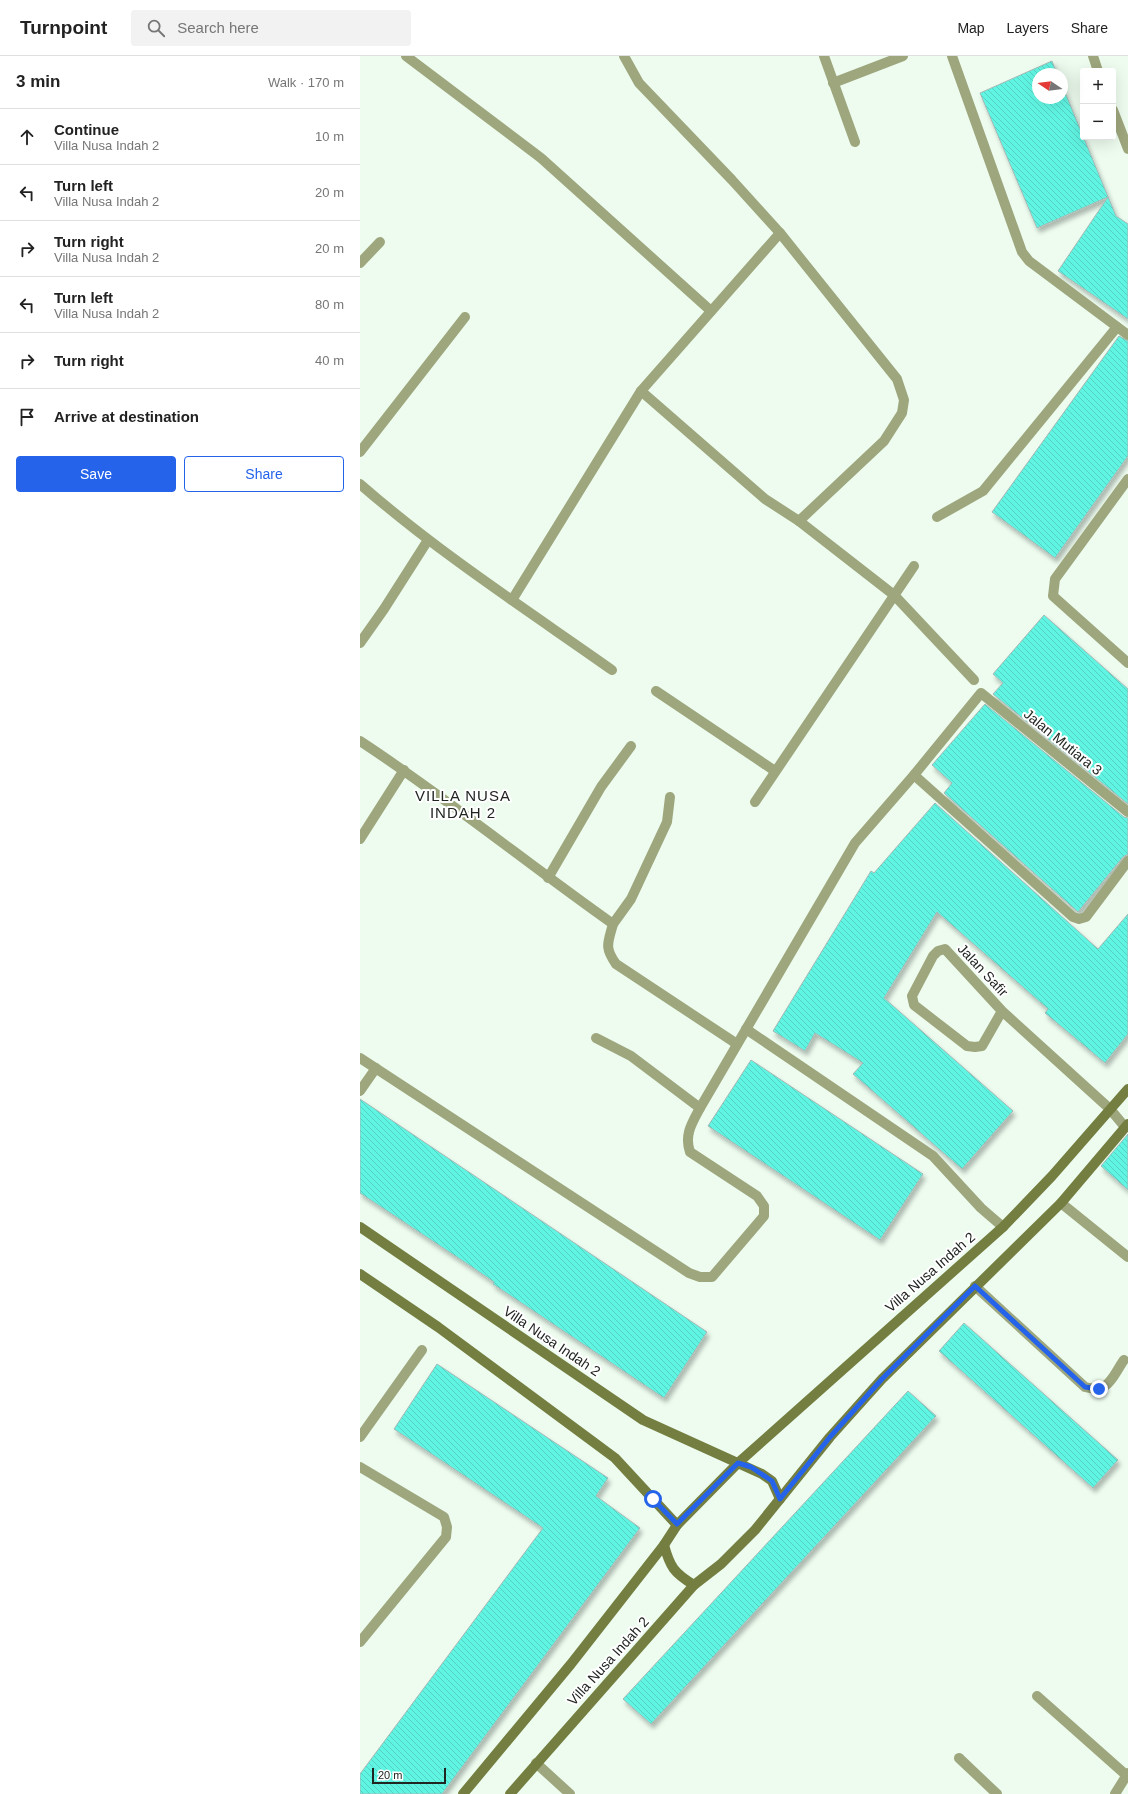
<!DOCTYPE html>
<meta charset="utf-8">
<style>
body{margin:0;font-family:Helvetica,sans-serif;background:#f2f2f2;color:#222}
.controls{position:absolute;right:12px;top:12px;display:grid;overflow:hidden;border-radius:4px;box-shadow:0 4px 16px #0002}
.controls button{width:36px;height:36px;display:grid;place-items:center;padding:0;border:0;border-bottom:1px solid #e0e0e0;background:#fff;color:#222;font:20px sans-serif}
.compass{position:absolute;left:672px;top:12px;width:36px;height:36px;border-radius:50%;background:#fff;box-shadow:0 4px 16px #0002;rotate:283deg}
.scale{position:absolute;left:12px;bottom:10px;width:74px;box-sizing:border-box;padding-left:4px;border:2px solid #202521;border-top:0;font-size:11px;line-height:14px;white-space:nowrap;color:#202521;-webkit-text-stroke:3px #fff;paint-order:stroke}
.stop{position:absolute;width:12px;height:12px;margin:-9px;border:3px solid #2563eb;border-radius:50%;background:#fff}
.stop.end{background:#2563eb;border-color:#fff;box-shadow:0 1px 4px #0008}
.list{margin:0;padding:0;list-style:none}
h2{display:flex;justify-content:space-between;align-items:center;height:52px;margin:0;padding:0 16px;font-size:17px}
h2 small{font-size:13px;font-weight:400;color:#767676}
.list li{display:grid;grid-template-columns:26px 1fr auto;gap:12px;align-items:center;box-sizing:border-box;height:56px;padding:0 16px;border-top:1px solid #e0e0e0}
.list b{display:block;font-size:15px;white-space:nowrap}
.list p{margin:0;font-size:13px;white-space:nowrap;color:#767676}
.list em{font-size:13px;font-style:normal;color:#767676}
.actions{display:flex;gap:8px;padding:12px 16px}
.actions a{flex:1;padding:9px 0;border:1px solid #2563eb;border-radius:4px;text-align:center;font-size:14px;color:#2563eb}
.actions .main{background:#2563eb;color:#fff}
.icon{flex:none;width:22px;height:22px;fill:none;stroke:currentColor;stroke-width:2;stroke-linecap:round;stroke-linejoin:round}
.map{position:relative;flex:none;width:768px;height:1738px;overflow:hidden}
header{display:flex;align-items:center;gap:24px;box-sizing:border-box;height:56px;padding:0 20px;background:#fff;border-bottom:1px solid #e0e0e0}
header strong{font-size:19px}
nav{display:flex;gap:22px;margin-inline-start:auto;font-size:14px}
.search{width:280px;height:36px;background:#f2f2f2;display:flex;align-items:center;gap:10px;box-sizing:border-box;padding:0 14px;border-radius:4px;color:#767676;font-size:15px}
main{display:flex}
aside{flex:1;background:#fff}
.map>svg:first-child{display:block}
.building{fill:url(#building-back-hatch);stroke:#a4b8b4;filter:url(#shadow)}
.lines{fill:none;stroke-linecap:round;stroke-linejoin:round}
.lane{stroke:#9ea67d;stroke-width:10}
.street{stroke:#9ea67d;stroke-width:10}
.secondary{stroke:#747e40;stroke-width:10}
.route{stroke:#2563eb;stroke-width:5}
.labels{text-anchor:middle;stroke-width:4;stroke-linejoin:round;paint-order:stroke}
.street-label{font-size:14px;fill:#202521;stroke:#fff}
.neighbourhood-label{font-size:15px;letter-spacing:1px;fill:#202521;stroke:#fff}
</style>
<header>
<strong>Turnpoint</strong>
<div class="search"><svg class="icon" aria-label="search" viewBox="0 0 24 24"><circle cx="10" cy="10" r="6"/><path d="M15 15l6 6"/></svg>Search here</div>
<nav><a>Map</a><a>Layers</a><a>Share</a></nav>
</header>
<main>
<aside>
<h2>3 min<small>Walk · 170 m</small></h2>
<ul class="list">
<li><svg class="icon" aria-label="ahead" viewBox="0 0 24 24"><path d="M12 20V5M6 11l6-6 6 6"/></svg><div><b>Continue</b><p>Villa Nusa Indah 2</p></div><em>10 m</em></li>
<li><svg class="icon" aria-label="left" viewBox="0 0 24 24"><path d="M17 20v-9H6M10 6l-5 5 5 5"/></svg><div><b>Turn left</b><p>Villa Nusa Indah 2</p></div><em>20 m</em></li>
<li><svg class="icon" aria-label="right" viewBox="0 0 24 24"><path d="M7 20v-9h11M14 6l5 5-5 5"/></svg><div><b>Turn right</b><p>Villa Nusa Indah 2</p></div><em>20 m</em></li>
<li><svg class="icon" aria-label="left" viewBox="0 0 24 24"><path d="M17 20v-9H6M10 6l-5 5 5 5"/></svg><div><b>Turn left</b><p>Villa Nusa Indah 2</p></div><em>80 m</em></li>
<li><svg class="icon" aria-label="right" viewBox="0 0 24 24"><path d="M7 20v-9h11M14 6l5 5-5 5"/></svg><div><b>Turn right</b></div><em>40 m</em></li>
<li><svg class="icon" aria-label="arrive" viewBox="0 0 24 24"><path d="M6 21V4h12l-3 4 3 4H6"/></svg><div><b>Arrive at destination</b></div></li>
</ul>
<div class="actions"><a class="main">Save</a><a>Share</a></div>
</aside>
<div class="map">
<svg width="768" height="1738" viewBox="0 0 768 1738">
<defs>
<pattern id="building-back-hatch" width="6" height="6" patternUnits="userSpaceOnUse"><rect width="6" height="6" fill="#60f4e2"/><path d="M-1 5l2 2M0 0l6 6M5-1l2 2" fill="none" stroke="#53d1c2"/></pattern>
<filter id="shadow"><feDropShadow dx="2.5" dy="4.5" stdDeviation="2" flood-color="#0004"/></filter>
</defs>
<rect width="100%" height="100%" fill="#edfcef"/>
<g class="building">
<polygon points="692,5 697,18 678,18 678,42 702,42 702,29 756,160 768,168 768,263 698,215 748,141 677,172 620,37"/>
<polygon points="759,280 768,285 768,400 695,502 632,456"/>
<polygon points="684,559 768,633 768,748 633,638 643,627 633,618"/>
<polygon points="625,648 764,761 768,762 768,798 763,801 718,856 584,737 592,727 572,709"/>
<polygon points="575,747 738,893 768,858 768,978 745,1007 685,957 688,953 577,856 524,942 653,1055 602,1113 493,1018 503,1007 455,977 445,995 413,975 511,815 514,817"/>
<polygon points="391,1004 563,1118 520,1184 348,1070"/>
<polygon points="0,1043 347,1276 304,1342 133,1228 134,1226 112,1211 0,1137"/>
<polygon points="768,1078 768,1134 741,1110"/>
<polygon points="604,1267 758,1404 733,1432 579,1295"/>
<polygon points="77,1308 248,1422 236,1440 280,1472 82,1738 0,1738 0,1718 183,1472 34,1373"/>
<polygon points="548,1335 576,1360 291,1668 263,1643"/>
</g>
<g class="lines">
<g class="lane">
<polyline points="677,1640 766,1719"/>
<polyline points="176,1707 210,1738"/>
</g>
<g class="street">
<polyline points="46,0 181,102 351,255"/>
<polyline points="464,0 495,86"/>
<polyline points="592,0 662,196 669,205 768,279"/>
<polyline points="733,0 738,15"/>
<polyline points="473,27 543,0"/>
<polyline points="753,54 768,93"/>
<polyline points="420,177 537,323 544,344 542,357 524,385 439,465"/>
<polyline points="0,207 20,186"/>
<polyline points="281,335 405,443 439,465 534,539 614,624"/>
<polyline points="0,396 105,261"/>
<polyline points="768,423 695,523 693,540 768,607"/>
<path d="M 0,428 C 79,497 167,554 252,614"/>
<polyline points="577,461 623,435 757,271"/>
<polyline points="152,544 281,335 420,177 372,124 279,27 264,0"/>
<polyline points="0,587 24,553 68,484"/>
<polyline points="296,635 415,715"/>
<path d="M 0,685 C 87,742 168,808 253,868 C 248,887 244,891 256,908 L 377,988"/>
<polyline points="554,719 713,861 719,863 726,861 768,805"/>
<polyline points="395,746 554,510"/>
<polyline points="0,783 44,714"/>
<polyline points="188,822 241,731 271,690"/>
<polyline points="253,868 271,843 307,766 310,741"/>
<polyline points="642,955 585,893 578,895 573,900 552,940 554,949 607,990 615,991 622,990 642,955 750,1053 765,1071"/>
<polyline points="386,973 573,1100 621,1152 643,1171"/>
<polyline points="236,982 271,1000 340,1052"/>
<path d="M 0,1002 L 329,1217 L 340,1221 L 352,1221 L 404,1160 L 404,1150 L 397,1140 L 330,1096 C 324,1079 332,1067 340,1052 L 495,787 L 554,719 L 621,637 L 768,756"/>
<polyline points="0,1035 16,1012"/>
<polyline points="701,1147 768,1201"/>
<path d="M 615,1230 L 725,1331 C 749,1338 752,1321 764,1304"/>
<polyline points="0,1381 62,1294"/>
<polyline points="0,1411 84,1461 87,1471 86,1481 0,1586"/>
<polyline points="599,1702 637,1738"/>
<polyline points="755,1738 768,1717"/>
</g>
<g class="secondary">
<polyline points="0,1171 283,1364 402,1418 412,1425 420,1443"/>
<polyline points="0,1218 78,1271 255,1402 317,1469"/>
<path d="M 304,1489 C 310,1511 314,1517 334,1529"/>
<polyline points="103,1738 211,1608 304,1489 317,1469 378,1407 643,1171 692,1120 768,1033"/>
<polyline points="150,1738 334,1529 361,1508 395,1474 470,1381 522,1323 701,1147 768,1068"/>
</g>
</g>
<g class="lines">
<polyline class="route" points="293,1443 317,1468 378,1407 391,1411 412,1425 420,1443 470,1381 522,1323 615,1230 725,1331 739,1333"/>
</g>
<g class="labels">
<g class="street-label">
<text transform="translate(703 686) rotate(39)" y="5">Jalan Mutiara 3</text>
<text transform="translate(623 914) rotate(47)" y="5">Jalan Safir</text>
<text transform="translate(570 1216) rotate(-41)" y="5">Villa Nusa Indah 2</text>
<text transform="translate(192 1285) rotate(34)" y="5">Villa Nusa Indah 2</text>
<text transform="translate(248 1605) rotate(-48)" y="5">Villa Nusa Indah 2</text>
</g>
<g class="neighbourhood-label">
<text x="103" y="745">VILLA NUSA<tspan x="103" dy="17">INDAH 2</tspan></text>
</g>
</g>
</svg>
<div class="controls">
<button>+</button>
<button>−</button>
</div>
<svg class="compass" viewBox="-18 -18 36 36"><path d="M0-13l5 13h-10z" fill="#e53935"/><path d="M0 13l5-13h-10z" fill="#767676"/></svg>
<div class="scale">20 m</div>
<div class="stop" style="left:293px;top:1443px"></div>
<div class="stop end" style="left:739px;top:1333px"></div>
</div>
</main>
